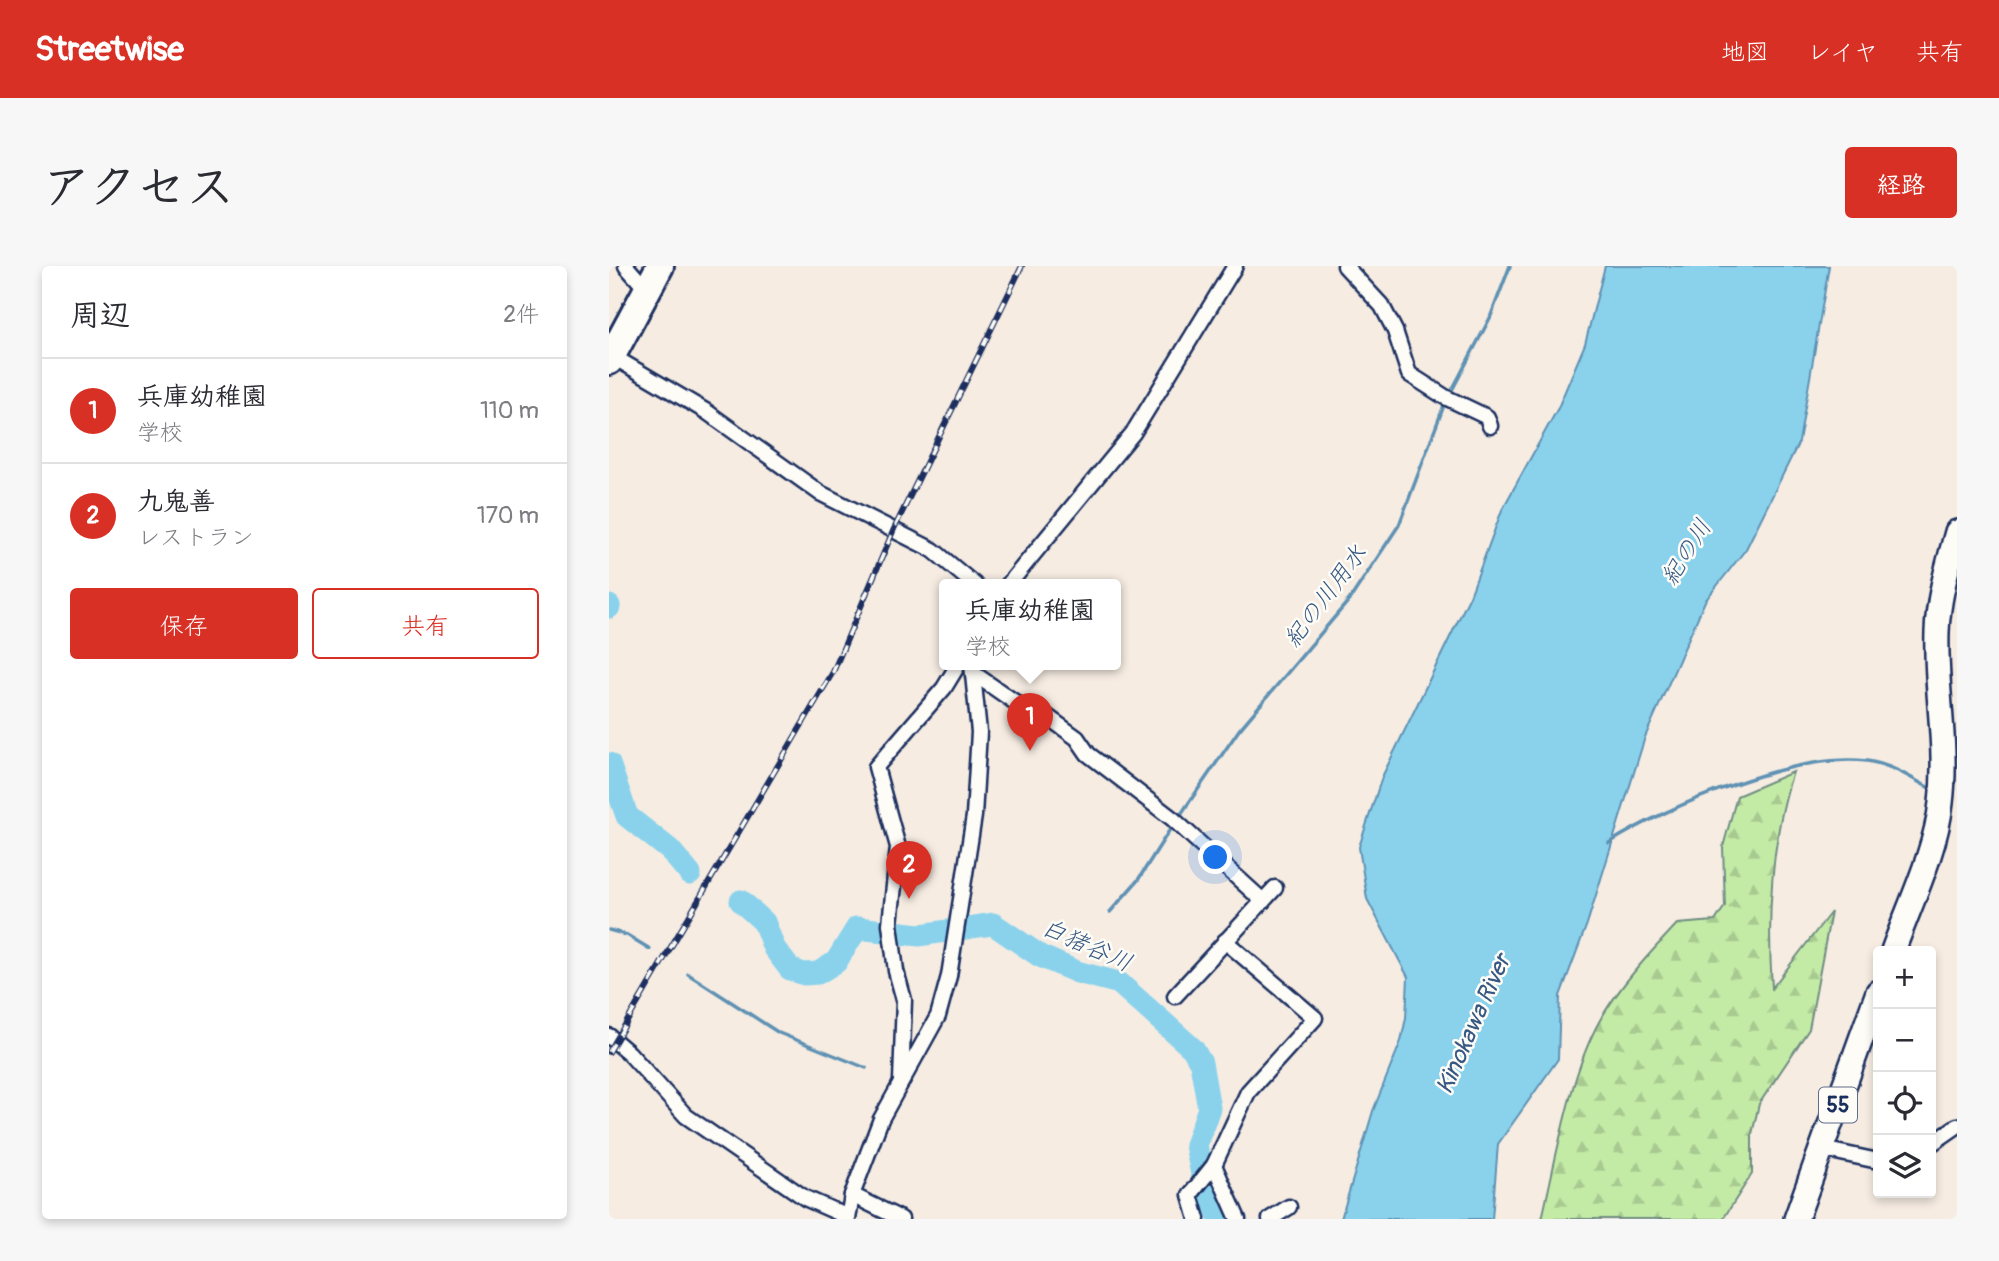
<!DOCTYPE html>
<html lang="ja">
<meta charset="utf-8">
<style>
body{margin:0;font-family:Pangolin,"Klee One",sans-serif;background:#f7f7f7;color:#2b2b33}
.controls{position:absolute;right:21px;bottom:21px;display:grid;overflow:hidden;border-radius:7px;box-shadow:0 4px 10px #0003}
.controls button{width:63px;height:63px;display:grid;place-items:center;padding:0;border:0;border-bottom:2px solid #e1e1e2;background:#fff;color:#2b2b33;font:35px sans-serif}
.you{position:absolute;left:607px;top:592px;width:24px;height:24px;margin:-18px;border:5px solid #fff;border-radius:50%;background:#1a73e8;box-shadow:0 0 0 10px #1a73e833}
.badge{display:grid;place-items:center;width:46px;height:46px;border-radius:50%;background:#d93025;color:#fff;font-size:23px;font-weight:700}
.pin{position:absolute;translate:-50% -58px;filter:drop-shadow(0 2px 4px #0008)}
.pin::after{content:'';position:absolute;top:37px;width:24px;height:21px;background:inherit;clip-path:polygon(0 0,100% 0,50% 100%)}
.popup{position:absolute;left:330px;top:313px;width:182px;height:91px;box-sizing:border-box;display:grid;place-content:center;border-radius:7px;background:#fff;filter:drop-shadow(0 2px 5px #0005);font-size:23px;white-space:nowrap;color:#7c7c81}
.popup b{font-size:26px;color:#2b2b33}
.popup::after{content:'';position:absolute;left:50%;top:100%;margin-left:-14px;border:14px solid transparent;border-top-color:#fff}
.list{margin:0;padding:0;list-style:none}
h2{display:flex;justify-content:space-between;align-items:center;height:91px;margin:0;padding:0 28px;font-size:30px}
h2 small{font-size:23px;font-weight:400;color:#7c7c81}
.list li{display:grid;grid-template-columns:46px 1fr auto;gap:21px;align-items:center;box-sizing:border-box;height:105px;padding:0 28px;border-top:2px solid #e1e1e2}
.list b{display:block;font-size:26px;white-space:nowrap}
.list p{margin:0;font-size:23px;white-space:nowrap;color:#7c7c81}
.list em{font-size:23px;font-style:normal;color:#7c7c81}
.actions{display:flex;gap:14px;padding:21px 28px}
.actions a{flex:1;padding:16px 0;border:2px solid #d93025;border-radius:7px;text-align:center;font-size:24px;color:#d93025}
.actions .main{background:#d93025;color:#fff}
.icon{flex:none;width:38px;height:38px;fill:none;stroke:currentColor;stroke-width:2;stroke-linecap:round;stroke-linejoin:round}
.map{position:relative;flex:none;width:1348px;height:953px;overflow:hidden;border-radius:7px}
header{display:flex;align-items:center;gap:42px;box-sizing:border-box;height:98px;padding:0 35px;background:#d93025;color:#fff}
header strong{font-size:33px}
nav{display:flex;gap:38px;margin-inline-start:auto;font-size:24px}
.intro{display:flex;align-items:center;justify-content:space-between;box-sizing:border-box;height:168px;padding:0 42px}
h1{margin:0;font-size:49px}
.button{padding:18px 32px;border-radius:7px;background:#d93025;color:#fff;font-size:24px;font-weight:700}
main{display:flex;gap:42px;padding:0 42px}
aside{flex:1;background:#fff;border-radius:7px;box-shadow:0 4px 10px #0003}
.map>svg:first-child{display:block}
.forest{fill:url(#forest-firs);stroke:#708d82;stroke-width:2}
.water{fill:#8ad2ec;stroke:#5e91b3;stroke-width:2}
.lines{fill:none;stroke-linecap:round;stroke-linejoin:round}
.stream{stroke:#5e91b3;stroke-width:3.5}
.river{stroke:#8ad2ec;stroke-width:23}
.street-casing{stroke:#1b2f5e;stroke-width:19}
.primary-casing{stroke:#1b2f5e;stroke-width:28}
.highway-casing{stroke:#1b2f5e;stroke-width:32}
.street{stroke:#fdfcf7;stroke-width:14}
.primary{stroke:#fdfcf7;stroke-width:23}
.highway{stroke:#fdfcf7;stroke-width:26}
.rail-casing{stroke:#1b2f5e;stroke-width:6}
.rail{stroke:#fdfcf7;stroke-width:3.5;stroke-dasharray:10;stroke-linecap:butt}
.labels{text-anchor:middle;stroke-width:5;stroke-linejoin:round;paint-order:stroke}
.shield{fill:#fdfcf7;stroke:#5f6c8c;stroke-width:2}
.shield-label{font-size:21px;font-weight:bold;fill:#1b2f5e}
.water-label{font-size:24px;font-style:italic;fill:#375882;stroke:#fdfcf7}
</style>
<header>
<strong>Streetwise</strong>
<nav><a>地図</a><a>レイヤ</a><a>共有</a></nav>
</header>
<div class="intro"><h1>アクセス</h1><a class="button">経路</a></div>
<main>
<aside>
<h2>周辺<small>2件</small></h2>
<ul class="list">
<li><span class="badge">1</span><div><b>兵庫幼稚園</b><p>学校</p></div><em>110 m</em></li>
<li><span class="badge">2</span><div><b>九鬼善</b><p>レストラン</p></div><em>170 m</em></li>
</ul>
<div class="actions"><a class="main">保存</a><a>共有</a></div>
</aside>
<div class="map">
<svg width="1348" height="953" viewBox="0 0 1348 953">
<defs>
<pattern id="forest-firs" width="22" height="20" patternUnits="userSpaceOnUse" patternTransform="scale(1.75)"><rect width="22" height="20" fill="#c4eba6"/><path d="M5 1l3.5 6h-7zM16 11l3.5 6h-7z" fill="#a8ca91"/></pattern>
</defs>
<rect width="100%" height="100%" fill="#f6ece2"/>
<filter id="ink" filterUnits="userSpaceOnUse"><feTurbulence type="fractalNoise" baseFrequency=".0143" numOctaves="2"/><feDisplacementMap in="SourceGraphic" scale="14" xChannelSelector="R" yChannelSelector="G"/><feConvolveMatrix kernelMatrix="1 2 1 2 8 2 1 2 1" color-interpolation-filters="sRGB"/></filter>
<g filter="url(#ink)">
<path class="forest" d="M 1184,506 C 1162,573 1158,652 1163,722 L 1222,646 L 1200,763 L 1150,838 L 1143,868 L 1143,908 L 1114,953 L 933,953 C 947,893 961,807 991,754 C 1012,718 1040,688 1068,658 L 1106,655 L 1116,640 L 1114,581 L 1128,530 Z"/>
<polygon class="water" points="996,0 1220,0 1190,176 1137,283 1096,335 1036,471 978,658 951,730 949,793 889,878 883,953 732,953 764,845 792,775 797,752 799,711 758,633 750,581 773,511 861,330 893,244 949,142 976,78"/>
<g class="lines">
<g class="stream">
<polyline points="841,128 881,52 901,0"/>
<polyline points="570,551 630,464 741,333 790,259 837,134"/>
<path d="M 1000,577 C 1061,539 1186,486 1258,495 C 1281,498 1302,512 1322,523"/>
<polyline points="501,646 529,614 565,557"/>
<polyline points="0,664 18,669 41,683"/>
<polyline points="79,708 170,767 257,802"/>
</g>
<g class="river">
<polyline points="0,340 0,341"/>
<polyline points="0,498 18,550 61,584 81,608"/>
<polyline points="132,635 155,656 165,682 181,703 195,708 209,707 227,696 248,662 311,669 384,658 431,690 468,706 510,717 584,783 592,797 600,842 587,879 595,918 611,953"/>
</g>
<g class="street-casing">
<g id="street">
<polyline points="17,0 38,24"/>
<polyline points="736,0 773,40 786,65 800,108 836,131 878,151 881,160"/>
<polyline points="3,90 98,146 211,227 324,284 366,319"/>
<polyline points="399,319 524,167 626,0"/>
<polyline points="364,407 413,441 432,446 468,472 479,488 564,553 654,635"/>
<polyline points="566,730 666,622"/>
<polyline points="0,770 20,787 77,850 196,932 239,951"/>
<polyline points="292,815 295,734 287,705 281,658 289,581 267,501 335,422 349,399"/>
<polyline points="1322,878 1348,860"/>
<polyline points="1213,883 1269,895"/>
<polyline points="605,899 629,953"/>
<polyline points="243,929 272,853 329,750 340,710 365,550 370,466 363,399"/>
<polyline points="239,953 243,929 292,953"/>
<polyline points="588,953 581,929 605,899 639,826 706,752 616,675"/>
<polyline points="661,953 680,941"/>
</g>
</g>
<g class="primary-casing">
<g id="primary">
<path d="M 1284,685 C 1300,640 1327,585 1332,537 C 1339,478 1326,424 1328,366 C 1329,332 1339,299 1348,266"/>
<polyline points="1187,953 1269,726"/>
</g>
</g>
<g class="highway-casing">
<polyline id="highway" points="0,95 51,0"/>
</g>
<use href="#street" class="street"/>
<use href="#primary" class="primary"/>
<use href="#highway" class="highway"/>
<g class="rail-casing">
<polyline id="rail" points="0,786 224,406 285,263 413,0"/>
</g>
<use href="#rail" class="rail"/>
</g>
</g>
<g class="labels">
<rect class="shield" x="1210" y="821.5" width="38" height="35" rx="5"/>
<g class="shield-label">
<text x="1229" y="846">55</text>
</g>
<g class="water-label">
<text transform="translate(1077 286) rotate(-58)" y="8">紀の川</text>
<text transform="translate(716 330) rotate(-53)" y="8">紀の川用水</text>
<text transform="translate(478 679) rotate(24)" y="8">白猪谷川</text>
<text transform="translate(864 758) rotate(-66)" y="8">Kinokawa River</text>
</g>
</g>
</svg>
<div class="controls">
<button>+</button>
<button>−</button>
<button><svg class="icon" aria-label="locate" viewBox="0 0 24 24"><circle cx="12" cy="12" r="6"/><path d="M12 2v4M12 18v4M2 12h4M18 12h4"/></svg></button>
<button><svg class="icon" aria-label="layers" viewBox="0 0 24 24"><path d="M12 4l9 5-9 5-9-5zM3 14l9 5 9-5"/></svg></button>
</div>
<div class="you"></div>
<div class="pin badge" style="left:421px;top:485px">1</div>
<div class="popup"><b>兵庫幼稚園</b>学校</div>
<div class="pin badge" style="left:300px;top:633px">2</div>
</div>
</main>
